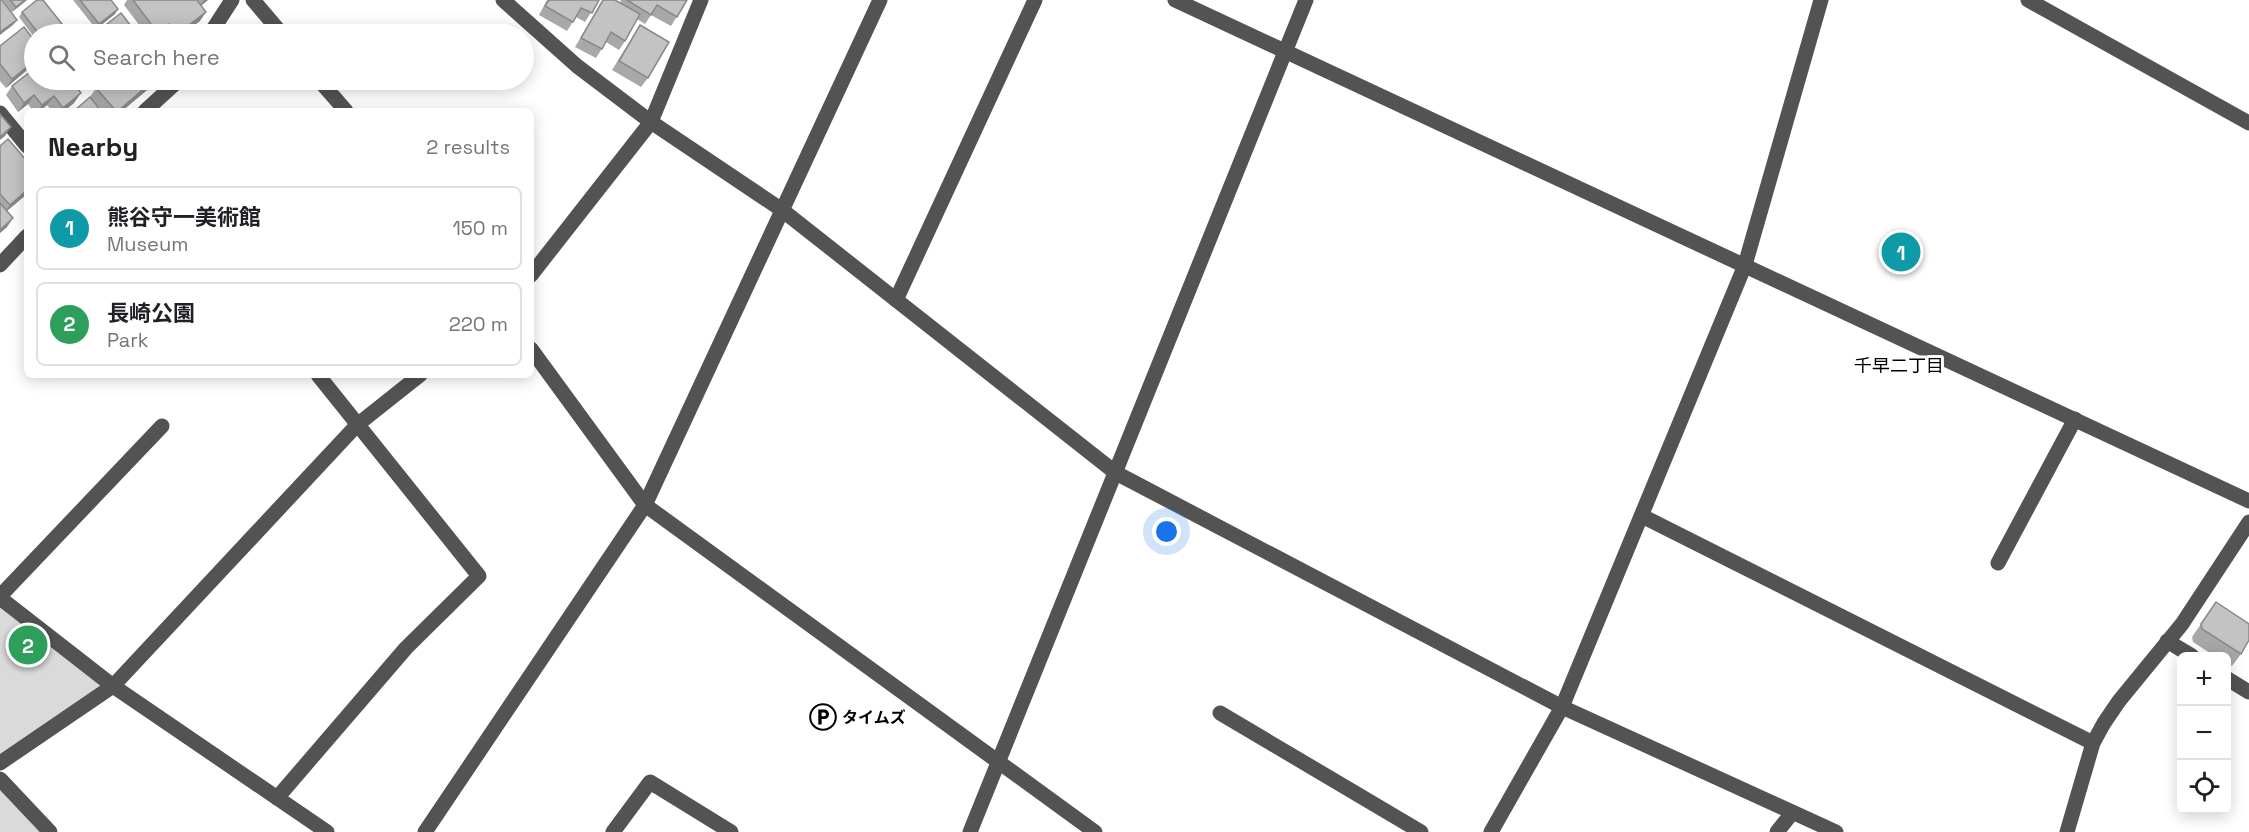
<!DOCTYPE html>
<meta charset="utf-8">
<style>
body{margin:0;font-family:"Space Grotesk","Noto Sans JP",sans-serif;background:#f6f6f6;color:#202124}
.controls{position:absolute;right:18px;bottom:18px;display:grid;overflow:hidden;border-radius:9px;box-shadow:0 3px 15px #0003}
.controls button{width:54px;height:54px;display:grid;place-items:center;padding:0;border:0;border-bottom:2px solid #e0e0e0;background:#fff;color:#202124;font:30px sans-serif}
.you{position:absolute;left:1167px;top:532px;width:21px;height:21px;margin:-15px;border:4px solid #fff;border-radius:50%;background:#1a73e8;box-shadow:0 0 0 9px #1a73e833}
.badge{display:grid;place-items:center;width:39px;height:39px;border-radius:50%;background:#0b8043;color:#fff;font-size:20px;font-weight:700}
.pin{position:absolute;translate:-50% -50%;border:3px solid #fff;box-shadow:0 2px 6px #0006}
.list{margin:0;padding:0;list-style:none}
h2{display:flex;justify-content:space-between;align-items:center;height:78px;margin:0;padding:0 24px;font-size:26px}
h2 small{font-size:20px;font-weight:400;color:#757577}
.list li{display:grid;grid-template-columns:39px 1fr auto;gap:18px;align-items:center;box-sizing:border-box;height:84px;margin:0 12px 12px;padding:0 12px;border:2px solid #e0e0e0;border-radius:9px}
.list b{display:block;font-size:22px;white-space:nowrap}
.list p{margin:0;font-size:20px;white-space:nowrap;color:#757577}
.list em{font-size:20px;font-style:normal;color:#757577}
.icon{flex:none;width:33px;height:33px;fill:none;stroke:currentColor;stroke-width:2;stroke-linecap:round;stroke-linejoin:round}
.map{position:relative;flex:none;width:2249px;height:832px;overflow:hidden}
.search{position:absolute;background:#fff;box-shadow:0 3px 15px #0003;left:24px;top:24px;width:510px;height:66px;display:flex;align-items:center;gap:15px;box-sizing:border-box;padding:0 21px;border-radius:33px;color:#757577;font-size:22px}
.panel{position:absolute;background:#fff;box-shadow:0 3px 15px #0003;left:24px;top:108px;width:510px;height:270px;border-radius:9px}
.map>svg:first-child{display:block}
.green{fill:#dadada}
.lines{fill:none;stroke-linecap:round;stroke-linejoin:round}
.minor{stroke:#535353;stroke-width:15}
.wall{fill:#a8a8a8}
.shaded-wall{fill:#888}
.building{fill:#c3c3c3;stroke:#888;stroke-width:1.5}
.labels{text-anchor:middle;stroke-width:6;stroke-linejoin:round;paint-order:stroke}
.poi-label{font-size:16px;font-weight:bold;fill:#000;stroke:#fff;text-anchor:start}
.neighbourhood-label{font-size:18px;fill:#000;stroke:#fff}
</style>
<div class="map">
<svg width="2249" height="832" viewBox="0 0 2249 832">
<rect width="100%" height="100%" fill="#fff"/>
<g class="green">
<polygon points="0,604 113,686 0,759"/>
<polygon points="0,779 50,832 0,832"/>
</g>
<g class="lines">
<g class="minor">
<polyline points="253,0 282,34"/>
<polyline points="503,0 577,66 651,122 782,210 1116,473 1562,707 1836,832"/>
<polyline points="1175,0 2249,501"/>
<polyline points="2028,0 2249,123"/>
<polyline points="210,34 232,0"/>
<polyline points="319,80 346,111"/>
<polyline points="145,111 179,80"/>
<polyline points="0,113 27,146"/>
<polyline points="0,265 27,236"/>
<polyline points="531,275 651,122 701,0"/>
<polyline points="896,300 1035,0"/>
<polyline points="531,349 645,505 1095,832"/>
<polyline points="1642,516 2093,743"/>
<polyline points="1998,563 2075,419"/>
<polyline points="0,596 162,426"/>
<polyline points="0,598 113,686 327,832"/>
<polyline points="2167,641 2192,656"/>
<polyline points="2226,678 2249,692"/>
<polyline points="1220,713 1421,832"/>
<polyline points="0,763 113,686 357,425 420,375"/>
<polyline points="0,779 50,832"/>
<polyline points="277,798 406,648 479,576 318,375"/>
<polyline points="425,832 645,505 880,0"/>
<polyline points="613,832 650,782 731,832"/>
<polyline points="970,832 1306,0"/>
<polyline points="1491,832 1562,707 1745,265 1821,0"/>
<polyline points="1777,832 1792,813"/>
<polyline points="2067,832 2093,743 2104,723 2119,701 2182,624 2249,522"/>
</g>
</g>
<g class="wall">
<polygon points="3,0 27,0 12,12"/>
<polygon points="73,0 111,0 115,14 96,29"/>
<polygon points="127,0 208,0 202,5 200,21 182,34 164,34 162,33 160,34 146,34 124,5"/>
<polygon points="547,0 599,0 585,22 576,17 567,31 539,15"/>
<polygon points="603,0 615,0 620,3 621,0 687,0 671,26 651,15 645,24 637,19 625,41 619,50 606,42 596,58 575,47"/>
<polygon points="22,12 70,34 34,34 34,37 19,17"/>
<polygon points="640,25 648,78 641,87 612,70"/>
<polygon points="34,40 34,64 6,88 0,81 0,46"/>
<polygon points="34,80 75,80 72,82 74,103 64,111 52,111 47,105 40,111 33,111 28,104 18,112 6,95 12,86"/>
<polygon points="159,80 122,111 102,111 90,97 96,88"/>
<polygon points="0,146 27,194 7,211 7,227 0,233"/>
<polygon points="2216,602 2241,654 2232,666 2226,663 2226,657 2216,657 2193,642 2192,637"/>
</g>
<g class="shaded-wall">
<polygon points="25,0 27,0 12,12 16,7"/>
<polygon points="204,0 208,0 198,8"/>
<polygon points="118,9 115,14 96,29 99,24"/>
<polygon points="206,12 200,21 182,34 177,34"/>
<polygon points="17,20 13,25 0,35 0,32"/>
<polygon points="169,24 162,33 160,34 156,34 157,32"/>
<polygon points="34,61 34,64 6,88 12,79"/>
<polygon points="154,80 159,80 122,111 118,111"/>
<polygon points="81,93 74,103 64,111 61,111 63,108"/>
<polygon points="34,95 28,104 18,112 24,103"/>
<polygon points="54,96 47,105 40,111 38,111 42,105"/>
<polygon points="11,127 5,136 0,140 0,137"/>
<polygon points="27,190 27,194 3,214 10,205"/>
<polygon points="13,218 7,227 0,233 0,230"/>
</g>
<g class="building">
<polygon points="0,0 2,0 17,20 0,32"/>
<polygon points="10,0 25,0 16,7"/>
<polygon points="37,0 43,0 70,34 39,34 22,12"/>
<polygon points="80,0 111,0 118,9 99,24"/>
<polygon points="133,0 197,0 206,12 177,34 169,24 157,32"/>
<polygon points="549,0 599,0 592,13 581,8 573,22 545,6"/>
<polygon points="603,0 615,0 640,14 625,41 611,32 602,49 581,38"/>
<polygon points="627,0 687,0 677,17 657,5 651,15"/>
<polygon points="121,13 137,34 101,34 98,31"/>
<polygon points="640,25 669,42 648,78 619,61"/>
<polygon points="24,27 34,40 34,61 12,79 0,64 0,46"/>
<polygon points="34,69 34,80 71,80 81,93 63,108 54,96 42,105 34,95 24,103 12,86"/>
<polygon points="105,80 154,80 118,111 116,111 96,88"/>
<polygon points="90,97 101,111 74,111"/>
<polygon points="0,114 11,127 0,137"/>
<polygon points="8,139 27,161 27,190 10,205 0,194 0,146"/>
<polygon points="0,203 13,218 0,230"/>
<polygon points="2216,602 2249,624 2249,640 2241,654 2202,629 2201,624"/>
</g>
<defs>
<g id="parking-ring" transform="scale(1.35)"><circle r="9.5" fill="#fff" stroke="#000" stroke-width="1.5"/><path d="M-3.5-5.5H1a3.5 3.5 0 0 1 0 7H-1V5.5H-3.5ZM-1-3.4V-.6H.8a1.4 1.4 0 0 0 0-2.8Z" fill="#000"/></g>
</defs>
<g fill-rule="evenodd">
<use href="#parking-ring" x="823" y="717"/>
</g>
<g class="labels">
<g class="poi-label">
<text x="842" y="723">タイムズ</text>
</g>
<g class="neighbourhood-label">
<text x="1899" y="372">千早二丁目</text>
</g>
</g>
</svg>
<div class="controls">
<button>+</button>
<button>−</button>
<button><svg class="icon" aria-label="locate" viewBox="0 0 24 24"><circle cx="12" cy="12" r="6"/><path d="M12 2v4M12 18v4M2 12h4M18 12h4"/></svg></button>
</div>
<div class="you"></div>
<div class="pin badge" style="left:1901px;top:252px;background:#0f9aa8">1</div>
<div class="pin badge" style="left:28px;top:645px;background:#2e9e5b">2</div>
<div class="search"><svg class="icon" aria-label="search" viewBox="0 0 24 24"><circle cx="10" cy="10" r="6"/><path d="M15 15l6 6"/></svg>Search here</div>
<section class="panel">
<h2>Nearby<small>2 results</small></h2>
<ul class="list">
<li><span class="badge" style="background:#0f9aa8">1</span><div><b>熊谷守一美術館</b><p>Museum</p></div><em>150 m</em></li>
<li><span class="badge" style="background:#2e9e5b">2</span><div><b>長崎公園</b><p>Park</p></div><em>220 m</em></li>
</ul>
</section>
</div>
